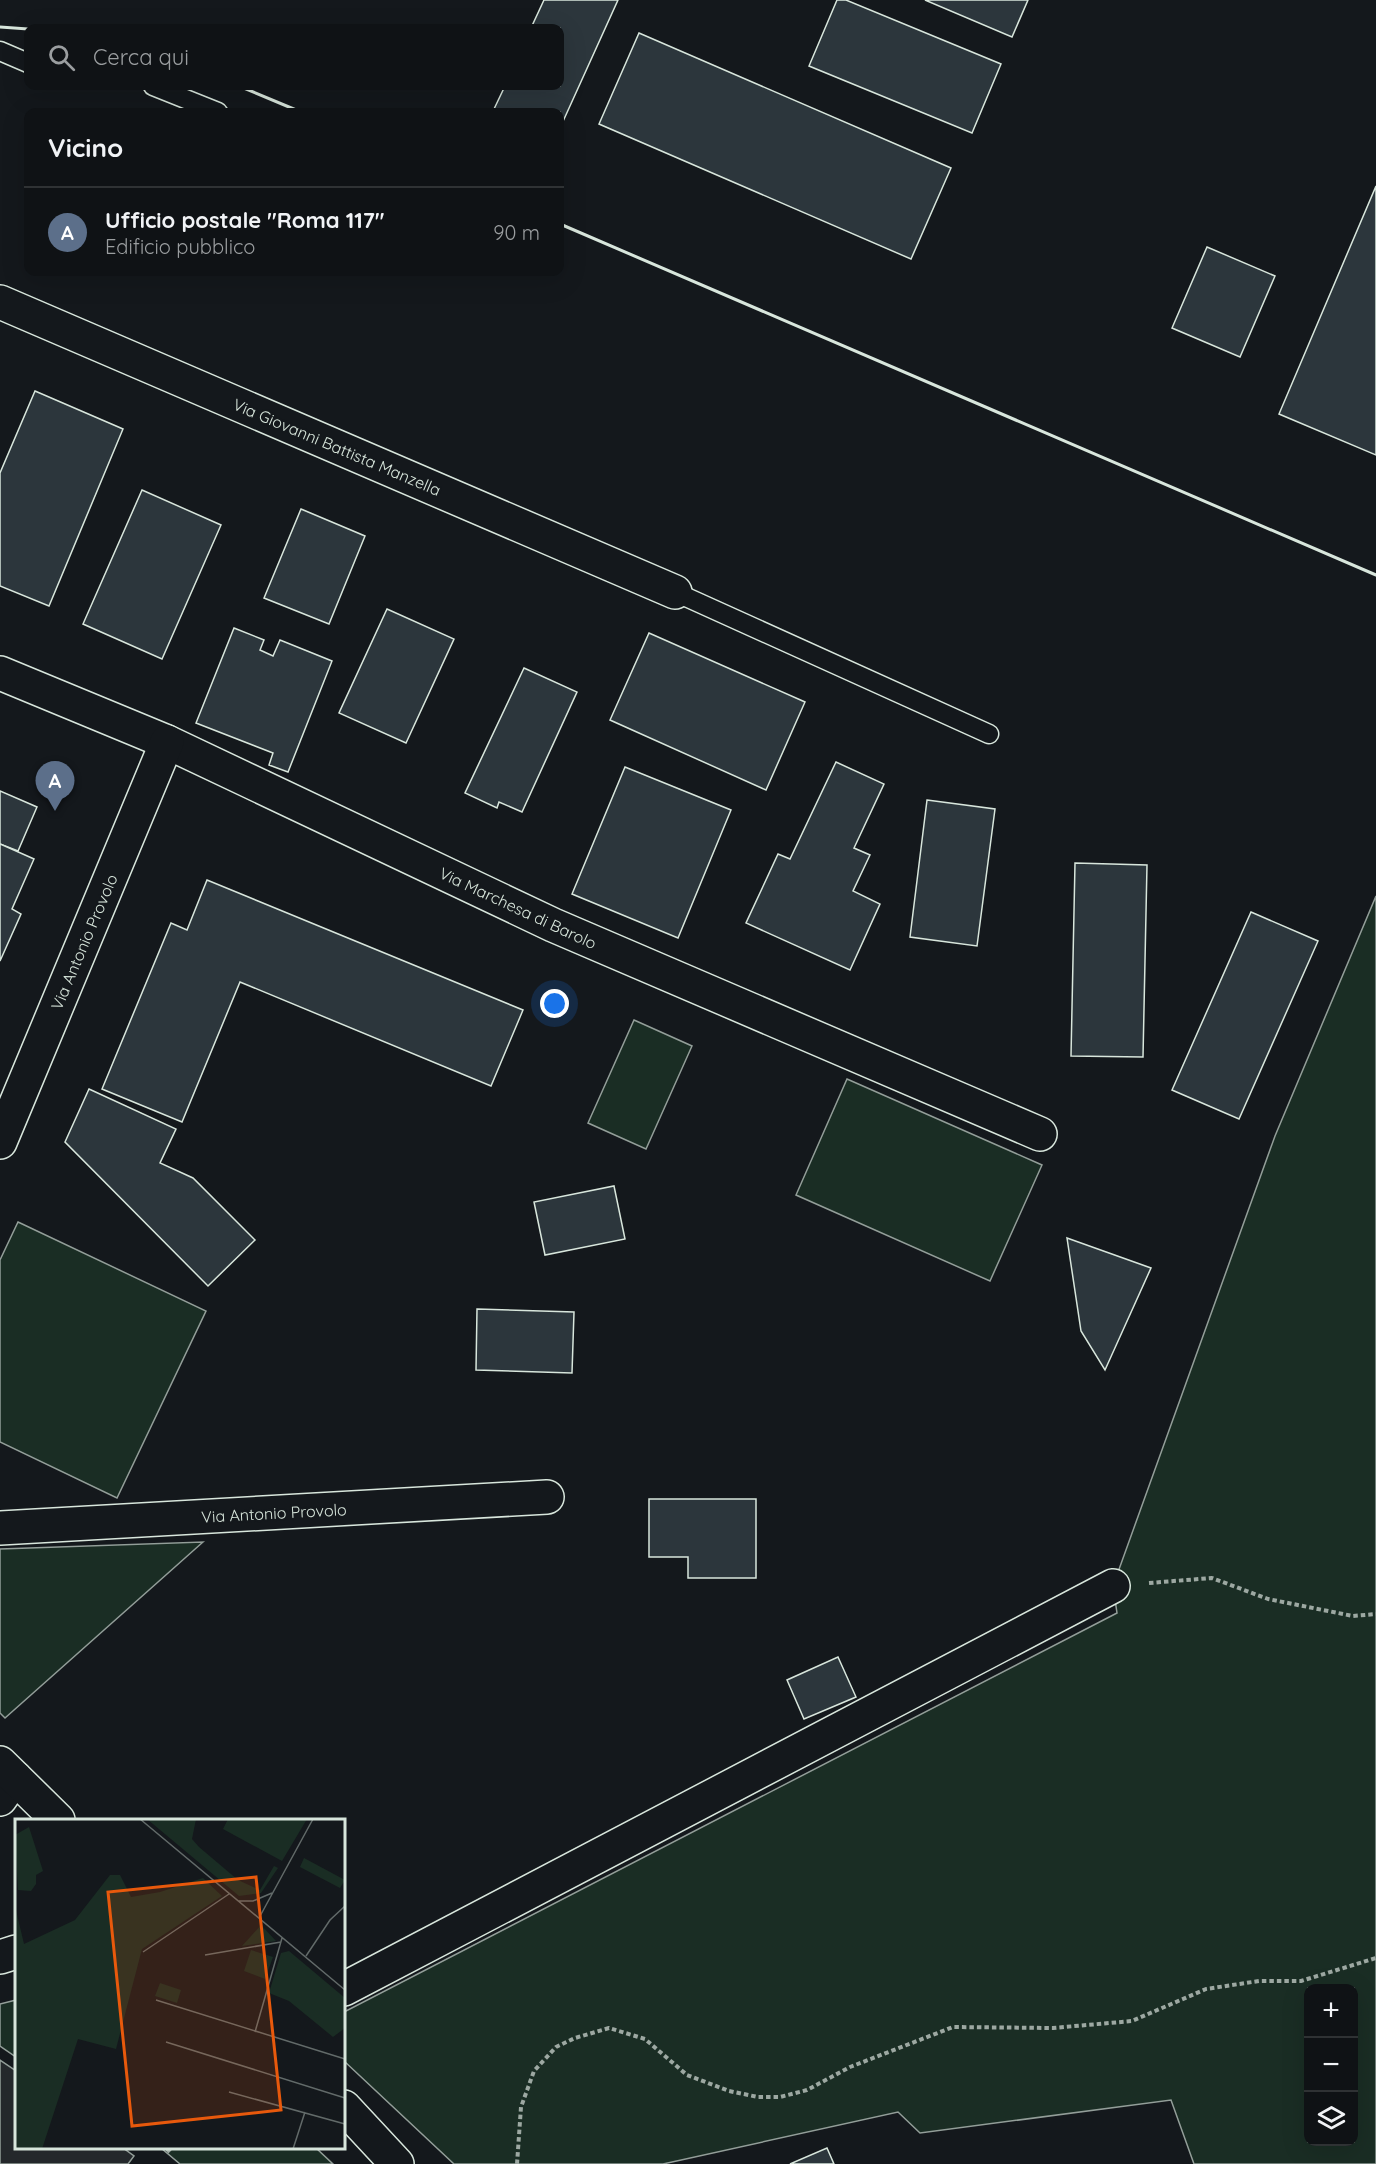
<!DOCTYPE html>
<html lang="it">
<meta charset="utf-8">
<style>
body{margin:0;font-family:Quicksand,sans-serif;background:#181b1e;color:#f1f3f6}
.controls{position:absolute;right:18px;bottom:18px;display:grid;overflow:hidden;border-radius:12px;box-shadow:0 6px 24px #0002}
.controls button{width:54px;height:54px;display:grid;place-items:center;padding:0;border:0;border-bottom:2px solid #2f3234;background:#0f1215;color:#f1f3f6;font:30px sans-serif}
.you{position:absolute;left:555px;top:1004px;width:21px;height:21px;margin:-15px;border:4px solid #fff;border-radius:50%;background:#1a73e8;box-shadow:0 0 0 9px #1a73e833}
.badge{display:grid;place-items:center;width:39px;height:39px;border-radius:50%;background:#ffb74d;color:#fff;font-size:20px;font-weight:700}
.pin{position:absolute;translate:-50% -50px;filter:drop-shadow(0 2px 3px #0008)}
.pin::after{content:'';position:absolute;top:32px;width:21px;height:18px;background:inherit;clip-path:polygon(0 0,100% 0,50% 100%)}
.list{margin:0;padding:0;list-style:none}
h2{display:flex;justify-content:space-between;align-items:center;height:78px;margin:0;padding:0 24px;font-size:26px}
h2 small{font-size:20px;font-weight:400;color:#9b9ea0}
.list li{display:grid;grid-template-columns:39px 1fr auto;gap:18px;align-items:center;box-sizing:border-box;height:90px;padding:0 24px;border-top:2px solid #2f3234}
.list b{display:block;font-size:22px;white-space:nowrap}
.list p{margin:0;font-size:20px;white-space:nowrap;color:#9b9ea0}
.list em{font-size:20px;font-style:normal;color:#9b9ea0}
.icon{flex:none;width:33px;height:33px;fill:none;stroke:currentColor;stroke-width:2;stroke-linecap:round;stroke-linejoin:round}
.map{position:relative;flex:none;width:1376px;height:2164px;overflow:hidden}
.search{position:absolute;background:#0f1215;box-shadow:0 6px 24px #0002;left:24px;top:24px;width:540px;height:66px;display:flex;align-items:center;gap:15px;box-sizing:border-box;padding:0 21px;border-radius:12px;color:#9b9ea0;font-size:22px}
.panel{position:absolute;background:#0f1215;box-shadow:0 6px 24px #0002;left:24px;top:108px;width:540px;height:168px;border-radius:12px}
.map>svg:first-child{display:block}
.green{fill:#1a2d24;stroke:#939e99;stroke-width:1.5;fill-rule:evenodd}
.parking{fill:#24282b;stroke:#939e99;stroke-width:1.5}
.building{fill:#2c363c;stroke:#d8e6dc;stroke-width:1.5}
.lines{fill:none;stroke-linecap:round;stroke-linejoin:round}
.service-casing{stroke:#d8e6dc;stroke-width:21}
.minor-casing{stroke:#d8e6dc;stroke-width:36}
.tertiary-casing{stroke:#d8e6dc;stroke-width:36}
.path{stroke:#9da8a2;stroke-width:4;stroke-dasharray:4.5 3;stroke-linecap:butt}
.service{stroke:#14181c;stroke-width:18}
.minor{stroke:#14181c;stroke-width:33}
.tertiary{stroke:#14181c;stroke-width:33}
.wall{stroke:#d8e6dc;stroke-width:3}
.labels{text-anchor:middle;stroke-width:4.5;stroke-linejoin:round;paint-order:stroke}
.street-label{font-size:16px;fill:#d8e6dc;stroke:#14181c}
.inset-road{fill:none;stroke:#626a69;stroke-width:1.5}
.view{fill:#e8590c;fill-opacity:0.15;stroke:#e8590c;stroke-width:3}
.inset-edge{fill:none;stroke:#d8e6dc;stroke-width:3}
</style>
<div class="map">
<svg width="1376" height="2164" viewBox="0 0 1376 2164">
<rect width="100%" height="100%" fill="#14181c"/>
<g class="green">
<path d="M 1376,896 L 1376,2164 L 1194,2164 L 1171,2100 L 920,2133 L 898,2112 L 663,2164 L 454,2164 L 344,2061 L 344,2012 L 1117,1613 L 1113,1586 L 1275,1136 ZM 1308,1988 L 1354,1988 L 1354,2142 L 1308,2142 Z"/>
<polygon points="634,1020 692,1046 646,1149 588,1123"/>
<polygon points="847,1079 1042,1165 990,1281 796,1195"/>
<polygon points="18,1222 206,1311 117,1498 0,1442 0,1260"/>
<polygon points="203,1542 5,1718 0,1713 0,1549"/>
<polygon points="16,2000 16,2057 0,2046 0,2004"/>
<polygon points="161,2148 316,2148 333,2164 180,2164"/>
</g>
<polygon class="parking" points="0,2060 16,2071 16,2148 123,2148 134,2156 128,2164 0,2164"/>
<g class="building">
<polygon points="544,0 618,0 560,128 560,112 501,112 494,109 505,86 560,86 560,28 531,28"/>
<polygon points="837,0 846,0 1001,64 972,133 809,66"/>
<polygon points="925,0 1028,0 1012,37"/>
<polygon points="639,33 951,168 911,259 599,124"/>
<polygon points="1376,186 1376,455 1279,414"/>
<polygon points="1207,247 1275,276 1240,357 1172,328"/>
<polygon points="35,391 123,429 49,606 0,586 0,473"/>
<polygon points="142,490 221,525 162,659 83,624"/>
<polygon points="301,509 365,536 329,624 264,598"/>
<polygon points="387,609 454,639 406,743 339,713"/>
<polygon points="234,628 264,640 260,650 273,656 280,640 332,661 288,772 269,765 273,753 196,723"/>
<polygon points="649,633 805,702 766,790 610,720"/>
<polygon points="524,668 577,692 522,812 499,802 497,808 465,793"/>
<polygon points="836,762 884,784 854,848 870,855 853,891 880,904 850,970 746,923 778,854 790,859"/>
<polygon points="625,767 731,810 678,938 572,894"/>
<polygon points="0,791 37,807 18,851 0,844"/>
<polygon points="927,800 995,809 977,946 910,937"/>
<polygon points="0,844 34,859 12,909 21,914 0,961"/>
<polygon points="1075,863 1147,865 1143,1057 1071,1056"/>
<polygon points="207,880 523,1010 491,1086 240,982 182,1122 102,1089 171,923 187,930"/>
<polygon points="1251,912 1318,941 1239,1119 1172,1090"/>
<polygon points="89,1089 176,1129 160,1163 193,1178 255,1240 208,1286 65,1142"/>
<polygon points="614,1186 625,1239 545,1255 534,1202"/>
<polygon points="1067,1238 1151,1268 1105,1370 1081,1331"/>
<polygon points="477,1309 574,1312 572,1373 476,1370"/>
<polygon points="649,1499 756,1499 756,1578 688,1578 688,1557 649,1557"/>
<polygon points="838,1657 856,1697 804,1719 787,1680"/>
<polygon points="827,2148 834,2164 790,2164"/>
</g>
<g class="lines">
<g class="service-casing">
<g id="service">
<polyline points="0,51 28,63"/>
<polyline points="153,86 218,112"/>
<polyline points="675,592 989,734"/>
</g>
</g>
<g class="minor-casing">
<g id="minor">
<polyline points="0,302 675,592"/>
<polyline points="0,673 167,742 553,925 1040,1134"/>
<polyline points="0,1142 167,742"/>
<polyline points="0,1528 547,1497"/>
<polyline points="0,1799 15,1778"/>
<polyline points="0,1957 16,1952"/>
<polyline points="344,1989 1113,1586"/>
</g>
</g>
<g class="tertiary-casing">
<g id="tertiary">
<polyline points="0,1763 58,1820"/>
<polyline points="344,2107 397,2164"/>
</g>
</g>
<g class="path">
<polyline points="1149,1583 1212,1578 1268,1599 1353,1616 1376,1614"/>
<polyline points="167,2152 171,2148"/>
<polyline points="517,2164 521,2107 534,2071 556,2047 575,2038 609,2028 645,2039 687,2075 729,2091 758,2097 780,2097 807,2090 850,2067 953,2027 1053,2028 1132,2021 1206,1989 1259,1981 1301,1981 1376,1958"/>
</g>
<use href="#service" class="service"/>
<use href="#minor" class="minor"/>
<use href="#tertiary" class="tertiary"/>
<g class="wall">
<polyline points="0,27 28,29"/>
<polyline points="239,86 301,112"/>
<polyline points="560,224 1376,575"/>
</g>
</g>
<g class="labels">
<g class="street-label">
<text transform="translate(337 447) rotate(23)" y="6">Via Giovanni Battista Manzella</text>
<text transform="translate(518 908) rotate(25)" y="6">Via Marchesa di Barolo</text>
<text transform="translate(84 942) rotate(-67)" y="6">Via Antonio Provolo</text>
<text transform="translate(274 1513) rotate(-3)" y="6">Via Antonio Provolo</text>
</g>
</g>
<g transform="translate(15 1819)">
<rect width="330" height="330" fill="#14181c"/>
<path d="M 132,0 L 181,0 L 177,20 L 184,28 L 223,61 L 245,71 L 259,47 L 263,49 L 246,74 L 224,77 ZM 213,0 L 292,0 L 267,42 L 208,10 ZM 14,8 L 28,52 L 21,56 L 21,65 L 16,72 L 3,71 L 0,16 ZM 289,39 L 330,61 L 325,69 L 285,48 ZM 95,56 L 105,56 L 116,78 L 145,73 L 188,59 L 207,77 L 127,130 L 101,230 L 63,220 L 27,330 L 0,330 L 0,87 L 9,125 L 60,101 ZM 246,106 L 261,122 L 227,127 ZM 236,131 L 258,138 L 250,160 L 229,152 ZM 274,132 L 330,179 L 330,209 L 318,218 L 274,182 L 254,174 L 266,134 ZM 145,164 L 166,171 L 162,184 L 140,177 Z" fill="#1a2d24"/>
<path class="inset-road" d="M 125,0 L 330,171M 223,82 L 238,82 L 257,74M 244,99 L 298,0M 128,133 L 214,75M 190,136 L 266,123M 291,137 L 315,101 L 330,87M 141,181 L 330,240M 240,213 L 267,119M 151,223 L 330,279M 214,273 L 330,305M 278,330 L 290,293"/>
<path class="view" d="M 241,58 L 266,291 L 117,307 L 93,73 Z"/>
<rect width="330" height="330" class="inset-edge"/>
</g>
</svg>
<div class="controls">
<button>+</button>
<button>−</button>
<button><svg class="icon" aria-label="layers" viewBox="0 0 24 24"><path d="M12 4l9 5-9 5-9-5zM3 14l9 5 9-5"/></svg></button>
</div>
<div class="you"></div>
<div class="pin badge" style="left:55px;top:811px;background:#5c6f8a">A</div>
<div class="search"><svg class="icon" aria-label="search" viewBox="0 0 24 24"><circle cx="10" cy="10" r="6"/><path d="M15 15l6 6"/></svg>Cerca qui</div>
<section class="panel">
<h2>Vicino<small></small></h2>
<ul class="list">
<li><span class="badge" style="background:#5c6f8a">A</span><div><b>Ufficio postale &quot;Roma 117&quot;</b><p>Edificio pubblico</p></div><em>90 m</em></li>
</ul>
</section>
</div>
